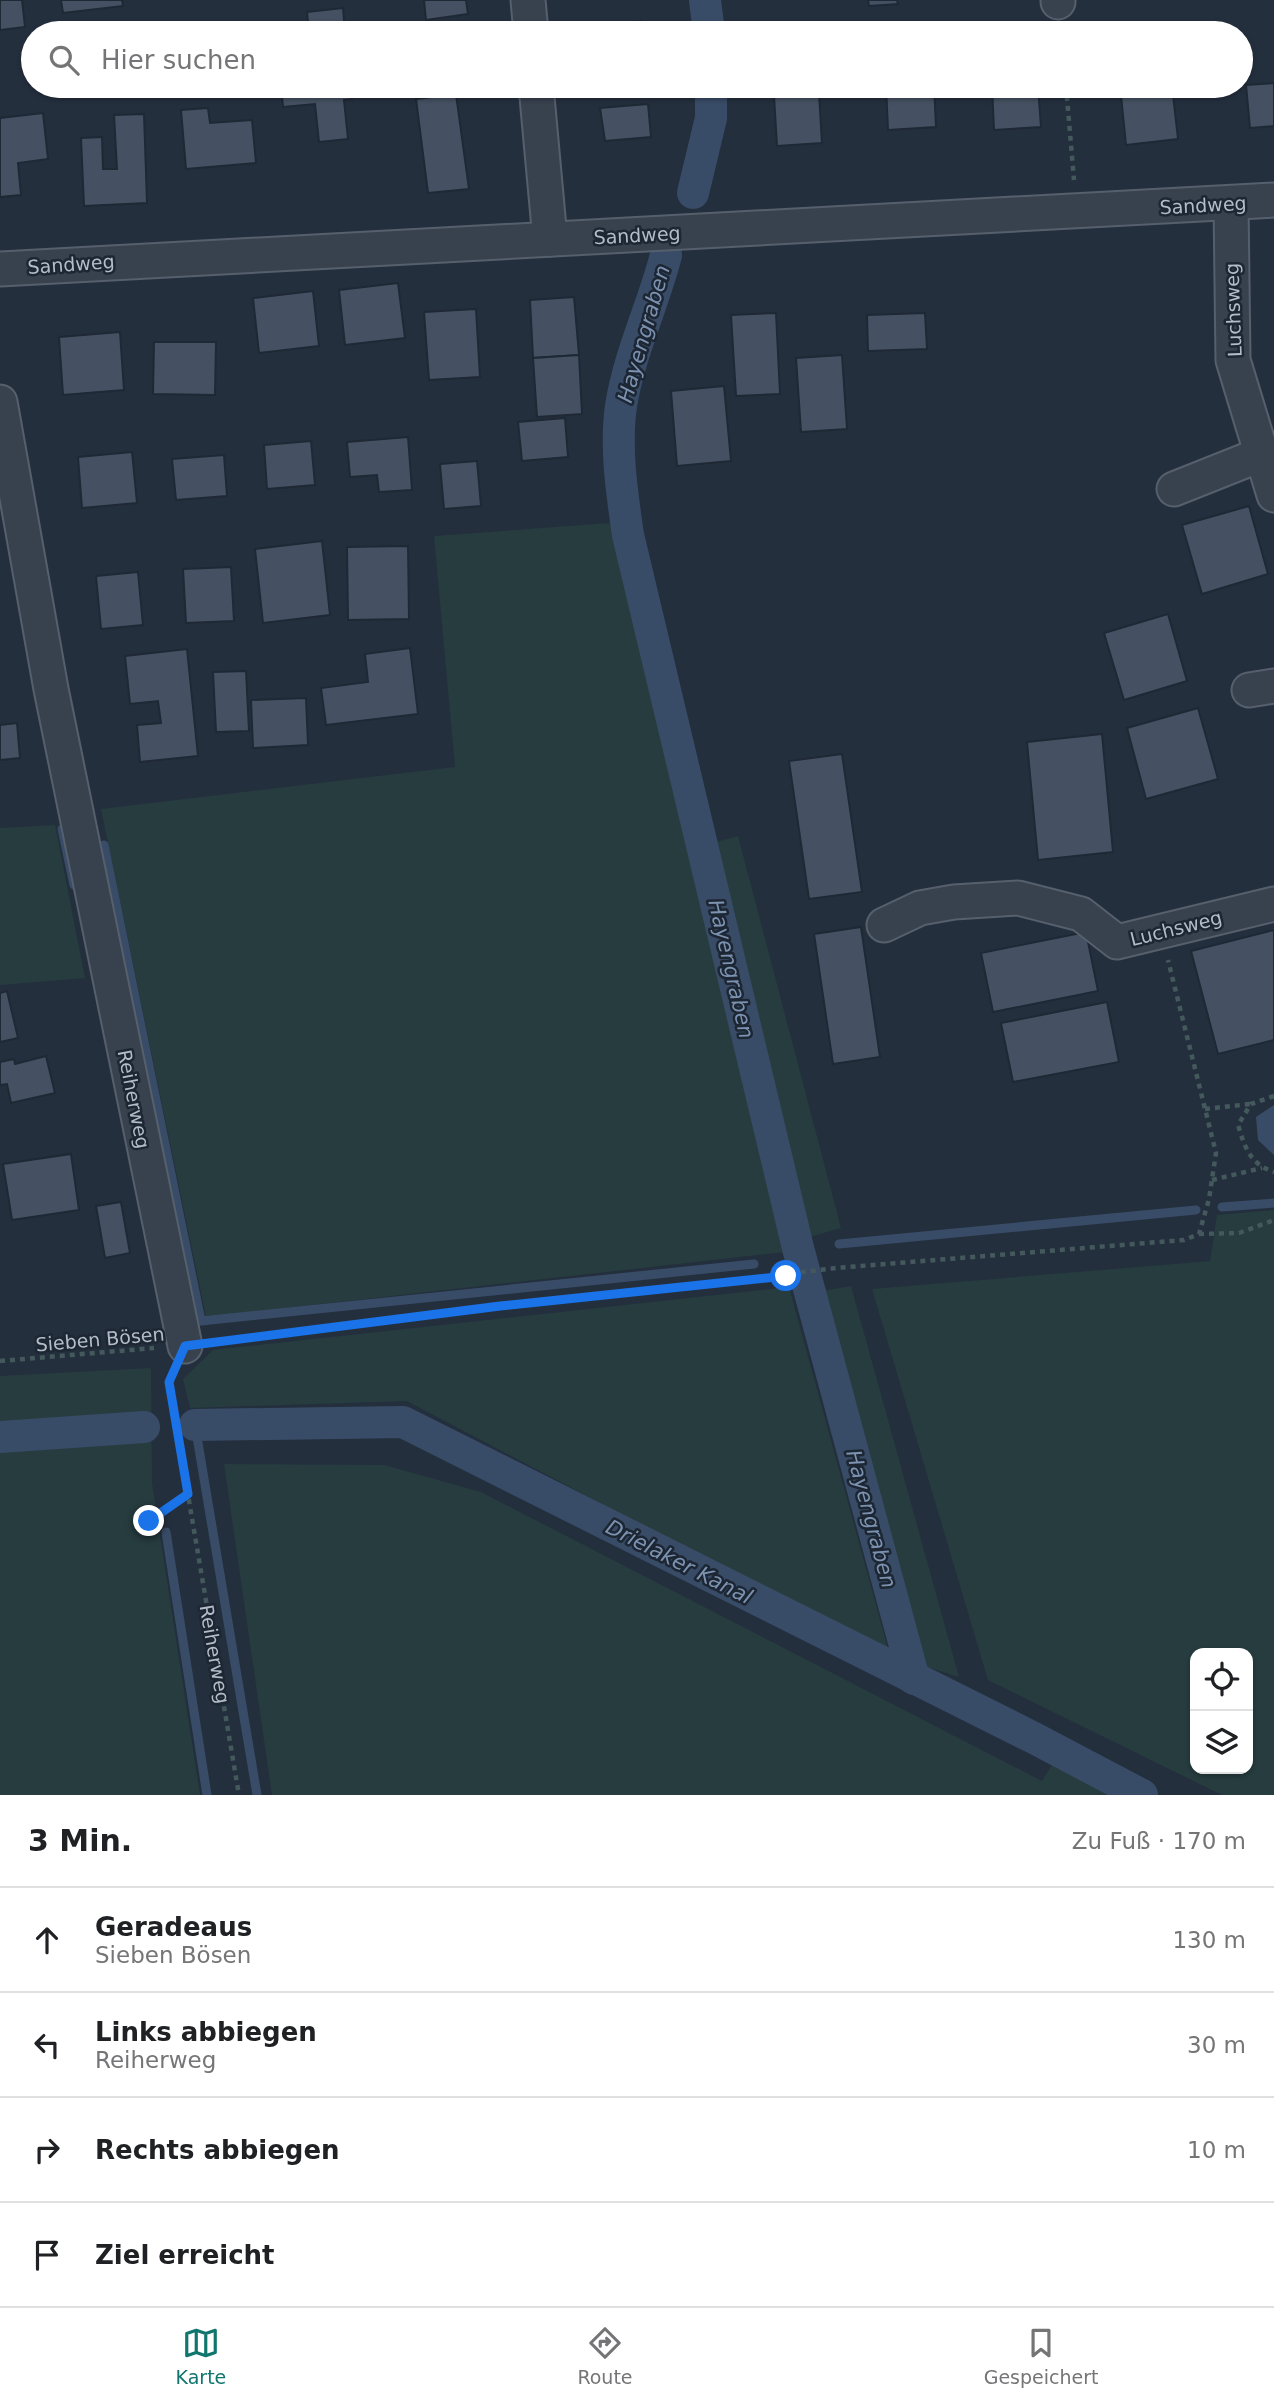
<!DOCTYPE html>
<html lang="de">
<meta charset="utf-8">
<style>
body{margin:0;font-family:"DejaVu Sans",sans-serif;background:#f6f6f6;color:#202124}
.controls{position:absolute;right:21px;bottom:21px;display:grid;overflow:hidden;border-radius:14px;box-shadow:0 2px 5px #0004}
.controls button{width:63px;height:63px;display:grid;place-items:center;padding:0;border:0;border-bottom:2px solid #e0e0e0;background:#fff;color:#202124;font:35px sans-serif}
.stop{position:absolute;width:21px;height:21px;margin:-16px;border:5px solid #1a73e8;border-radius:50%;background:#fff}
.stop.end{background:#1a73e8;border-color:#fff;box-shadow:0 2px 7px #0008}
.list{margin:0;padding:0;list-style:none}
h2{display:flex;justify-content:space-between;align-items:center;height:91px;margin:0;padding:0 28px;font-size:30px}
h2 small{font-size:23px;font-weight:400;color:#757577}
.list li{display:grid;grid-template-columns:46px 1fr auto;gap:21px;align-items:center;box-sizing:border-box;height:105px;padding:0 28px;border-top:2px solid #e0e0e0}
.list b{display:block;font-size:26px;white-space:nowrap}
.list p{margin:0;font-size:23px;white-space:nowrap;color:#757577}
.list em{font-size:23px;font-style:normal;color:#757577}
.icon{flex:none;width:38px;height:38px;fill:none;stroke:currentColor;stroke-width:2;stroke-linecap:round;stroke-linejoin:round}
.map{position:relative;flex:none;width:1274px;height:1795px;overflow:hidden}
.search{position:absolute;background:#fff;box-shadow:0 2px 5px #0004;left:21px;right:21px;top:21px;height:77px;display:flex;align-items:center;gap:18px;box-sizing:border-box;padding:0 24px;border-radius:38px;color:#757577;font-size:26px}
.sheet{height:511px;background:#fff}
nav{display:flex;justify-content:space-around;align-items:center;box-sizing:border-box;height:98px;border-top:2px solid #e0e0e0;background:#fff;font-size:19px;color:#757577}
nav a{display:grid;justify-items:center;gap:4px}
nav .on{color:#0f766e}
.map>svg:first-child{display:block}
.green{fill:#263c3f;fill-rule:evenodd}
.water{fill:#394c67}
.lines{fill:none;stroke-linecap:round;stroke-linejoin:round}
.stream{stroke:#394c67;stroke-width:9}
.canal{stroke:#394c67;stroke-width:32}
.building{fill:#455162;stroke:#1f2835;stroke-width:2}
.street-casing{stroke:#565f6c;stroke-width:37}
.path{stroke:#44595c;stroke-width:4.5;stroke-dasharray:5 5;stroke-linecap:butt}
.street{stroke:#38414e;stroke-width:33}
.route{stroke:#1a73e8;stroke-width:9}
.labels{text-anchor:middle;stroke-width:5;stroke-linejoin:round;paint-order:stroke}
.street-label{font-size:19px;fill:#b4bcc9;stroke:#1d2633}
.water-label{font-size:21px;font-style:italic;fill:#7c92b1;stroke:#1d2633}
</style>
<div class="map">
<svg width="1274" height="1795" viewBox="0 0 1274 1795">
<rect width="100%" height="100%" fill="#242f3e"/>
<g class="green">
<polygon points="610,523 667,727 785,1252 206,1317 101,809 455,767 434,536"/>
<polygon points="55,825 85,978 0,985 0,828"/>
<polygon points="738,836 841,1228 806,1238 712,843"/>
<path d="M 1274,1210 L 1274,1795 L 1222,1795 L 988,1680 L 872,1289 L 1210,1261 L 1217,1215 ZM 1195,1653 L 1248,1653 L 1248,1769 L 1195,1769 Z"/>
<polygon points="851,1286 959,1677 924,1666 912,1637 817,1292"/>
<polygon points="789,1287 890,1656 407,1401 190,1408 183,1379 213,1350"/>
<polygon points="151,1368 152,1483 200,1795 0,1795 0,1376"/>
<polygon points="224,1464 384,1465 481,1492 1042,1781 1055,1760 1121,1795 272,1795"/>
</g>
<polygon class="water" points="1274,1105 1274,1155 1258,1140 1256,1117"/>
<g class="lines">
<g class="stream">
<polyline points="62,829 74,885"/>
<polyline points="104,845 201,1321 754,1264"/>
<polyline points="1222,1207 1274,1203"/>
<polyline points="839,1244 1196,1210"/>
<polyline points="195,1425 257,1795"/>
<polyline points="166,1532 207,1795"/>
</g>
<g class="canal">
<polyline points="705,0 709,33"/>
<polyline points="693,193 711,118 711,86"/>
<path d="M 666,255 C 653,306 629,354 621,406 C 615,448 622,493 628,535 L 798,1248 L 914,1679"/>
<polyline points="195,1425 403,1422 1034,1738 1142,1795"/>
<polyline points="0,1437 144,1427"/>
</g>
</g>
<g class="building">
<polygon points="0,0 22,0 25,27 0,30"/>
<polygon points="61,0 122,0 123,6 63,13"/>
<polygon points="424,0 466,0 468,14 426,20"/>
<polygon points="868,0 897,0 898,4 869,6"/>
<polygon points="343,8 345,33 309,33 307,12"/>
<polygon points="641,21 643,33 607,33 606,24"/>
<polygon points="1274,83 1274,126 1250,128 1246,85"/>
<polygon points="281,86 351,86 352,99 344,100 348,139 319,142 315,104 283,107"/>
<polygon points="886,86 934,86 936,127 888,130"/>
<polygon points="992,86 1038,86 1041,127 994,130"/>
<polygon points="1120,86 1172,86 1178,139 1126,145"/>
<polygon points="819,93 822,143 777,146 774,96"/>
<polygon points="456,94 469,189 428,193 416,99"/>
<polygon points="648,104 651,137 605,141 600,108"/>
<polygon points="208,108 210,123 252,120 256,163 186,169 181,110"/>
<polygon points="43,113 48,159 18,163 21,195 0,197 0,118"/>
<polygon points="144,114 147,203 84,206 81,138 102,137 103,169 117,169 114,115"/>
<polygon points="398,283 405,338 345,345 339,290"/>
<polygon points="313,291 319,346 259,353 253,298"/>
<polygon points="574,297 579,355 533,358 530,300"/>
<polygon points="476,309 480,377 429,380 424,312"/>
<polygon points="776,313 780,394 736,396 731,315"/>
<polygon points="925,313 927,349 868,351 867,315"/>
<polygon points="120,332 124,390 63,395 59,337"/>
<polygon points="154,342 216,342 215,395 153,394"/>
<polygon points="579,355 582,414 537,417 533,358"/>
<polygon points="842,355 847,429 801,432 796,358"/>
<polygon points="724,386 731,461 677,466 671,391"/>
<polygon points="565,418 568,457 522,461 518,422"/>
<polygon points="408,437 412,490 379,492 377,475 350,477 347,442"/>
<polygon points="311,441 315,485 267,489 264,445"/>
<polygon points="132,452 137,503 82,508 78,457"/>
<polygon points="224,455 227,496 176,500 172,459"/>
<polygon points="477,461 481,506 444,509 440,464"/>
<polygon points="1249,506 1268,574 1202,594 1182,525"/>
<polygon points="322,541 330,615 263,623 255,549"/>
<polygon points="408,546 409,619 348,620 347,547"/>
<polygon points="231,567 234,621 186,623 183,569"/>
<polygon points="138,572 143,625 101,629 96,576"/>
<polygon points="1168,614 1187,681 1124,700 1104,633"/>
<polygon points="410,648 418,714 326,725 321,688 368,682 365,654"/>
<polygon points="187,649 198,756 140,762 137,725 161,723 158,701 130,704 125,656"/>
<polygon points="246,671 249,731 216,732 213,672"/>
<polygon points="306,698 308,745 253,748 251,700"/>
<polygon points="1198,708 1218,779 1146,799 1127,728"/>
<polygon points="17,723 20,758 0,760 0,725"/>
<polygon points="1102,734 1113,852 1038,860 1027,742"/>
<polygon points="842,754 862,892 809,899 789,761"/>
<polygon points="861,927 880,1057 833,1064 814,934"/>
<polygon points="1274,930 1274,1040 1218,1054 1191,951"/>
<polygon points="1086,932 1098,991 993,1012 981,953"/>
<polygon points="7,991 18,1038 0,1042 0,993"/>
<polygon points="1107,1002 1119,1062 1013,1082 1001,1023"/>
<polygon points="46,1056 55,1093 11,1103 7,1084 0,1085 0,1062 14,1059 15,1064"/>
<polygon points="71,1154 79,1210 12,1220 3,1164"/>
<polygon points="121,1202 130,1253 105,1258 96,1206"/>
</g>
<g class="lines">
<g class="street-casing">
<g id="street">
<polyline points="528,0 531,33"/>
<polyline points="1058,0 1058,2"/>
<polyline points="536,86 550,239"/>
<polyline points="1231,203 1233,360 1274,495"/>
<polyline points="0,269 1274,200"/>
<polyline points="0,402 51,689 185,1346"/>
<polyline points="1174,489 1262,454"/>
<polyline points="1249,690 1274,686"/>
<polyline points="884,925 920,908 954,902 1018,898 1081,914 1117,942 1274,904"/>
</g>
</g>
<g class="path">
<polyline points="1066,86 1074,180"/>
<path d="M 1274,1096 L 1251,1104 L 1238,1125 C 1245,1148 1250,1164 1274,1172"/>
<polyline points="1205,1109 1250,1104"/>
<polyline points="1212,1180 1262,1168"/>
<polyline points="1199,1234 1239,1233 1274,1220"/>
<polyline points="215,1342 836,1268 1184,1240 1199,1234 1209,1199 1216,1153 1168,960"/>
<polyline points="0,1361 154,1348"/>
<polyline points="174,1372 169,1383 239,1795"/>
<polyline points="149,1521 188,1494"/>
</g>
<use href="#street" class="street"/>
</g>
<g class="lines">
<polyline class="route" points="149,1521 188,1494 169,1382 185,1346 500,1306 786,1276"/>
</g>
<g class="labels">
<g class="street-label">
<text transform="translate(1203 205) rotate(-3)" y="7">Sandweg</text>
<text transform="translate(637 235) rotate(-3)" y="7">Sandweg</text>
<text transform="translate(71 264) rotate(-4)" y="7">Sandweg</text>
<text transform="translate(1233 310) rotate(-92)" y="7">Luchsweg</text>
<text transform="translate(1176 928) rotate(-14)" y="7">Luchsweg</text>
<text transform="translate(134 1099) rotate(79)" y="7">Reiherweg</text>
<text transform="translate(100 1339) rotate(-5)" y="7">Sieben Bösen</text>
<text transform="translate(215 1654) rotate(80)" y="7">Reiherweg</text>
</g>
<g class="water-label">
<text transform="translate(644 334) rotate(-74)" y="7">Hayengraben</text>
<text transform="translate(731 969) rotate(77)" y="7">Hayengraben</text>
<text transform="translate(871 1519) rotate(75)" y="7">Hayengraben</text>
<text transform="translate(679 1562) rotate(27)" y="7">Drielaker Kanal</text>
</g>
</g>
</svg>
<div class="controls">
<button><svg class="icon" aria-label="locate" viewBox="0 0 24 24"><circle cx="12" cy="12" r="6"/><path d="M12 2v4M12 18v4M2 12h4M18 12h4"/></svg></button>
<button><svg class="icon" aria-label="layers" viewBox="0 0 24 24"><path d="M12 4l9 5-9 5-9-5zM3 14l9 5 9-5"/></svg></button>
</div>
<div class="stop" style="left:786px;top:1276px"></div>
<div class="stop end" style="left:149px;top:1521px"></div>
<div class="search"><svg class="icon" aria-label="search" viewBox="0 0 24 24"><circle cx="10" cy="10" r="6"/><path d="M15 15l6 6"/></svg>Hier suchen</div>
</div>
<section class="sheet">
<h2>3 Min.<small>Zu Fuß · 170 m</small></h2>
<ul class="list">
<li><svg class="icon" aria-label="ahead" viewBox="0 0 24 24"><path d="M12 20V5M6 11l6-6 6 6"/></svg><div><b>Geradeaus</b><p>Sieben Bösen</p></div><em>130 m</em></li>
<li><svg class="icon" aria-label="left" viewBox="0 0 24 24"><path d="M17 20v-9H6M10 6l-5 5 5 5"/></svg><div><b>Links abbiegen</b><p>Reiherweg</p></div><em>30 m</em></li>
<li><svg class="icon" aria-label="right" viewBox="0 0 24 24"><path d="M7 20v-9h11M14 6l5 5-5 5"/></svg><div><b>Rechts abbiegen</b></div><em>10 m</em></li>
<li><svg class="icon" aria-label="arrive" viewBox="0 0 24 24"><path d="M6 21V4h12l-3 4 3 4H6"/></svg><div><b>Ziel erreicht</b></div></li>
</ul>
</section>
<nav>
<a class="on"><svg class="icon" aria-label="map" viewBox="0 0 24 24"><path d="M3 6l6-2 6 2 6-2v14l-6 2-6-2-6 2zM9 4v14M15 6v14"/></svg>Karte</a>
<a><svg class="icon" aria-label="directions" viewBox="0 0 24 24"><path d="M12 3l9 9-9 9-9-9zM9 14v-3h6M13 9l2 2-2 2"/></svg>Route</a>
<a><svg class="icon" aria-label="saved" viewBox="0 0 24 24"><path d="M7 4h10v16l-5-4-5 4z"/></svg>Gespeichert</a>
</nav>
